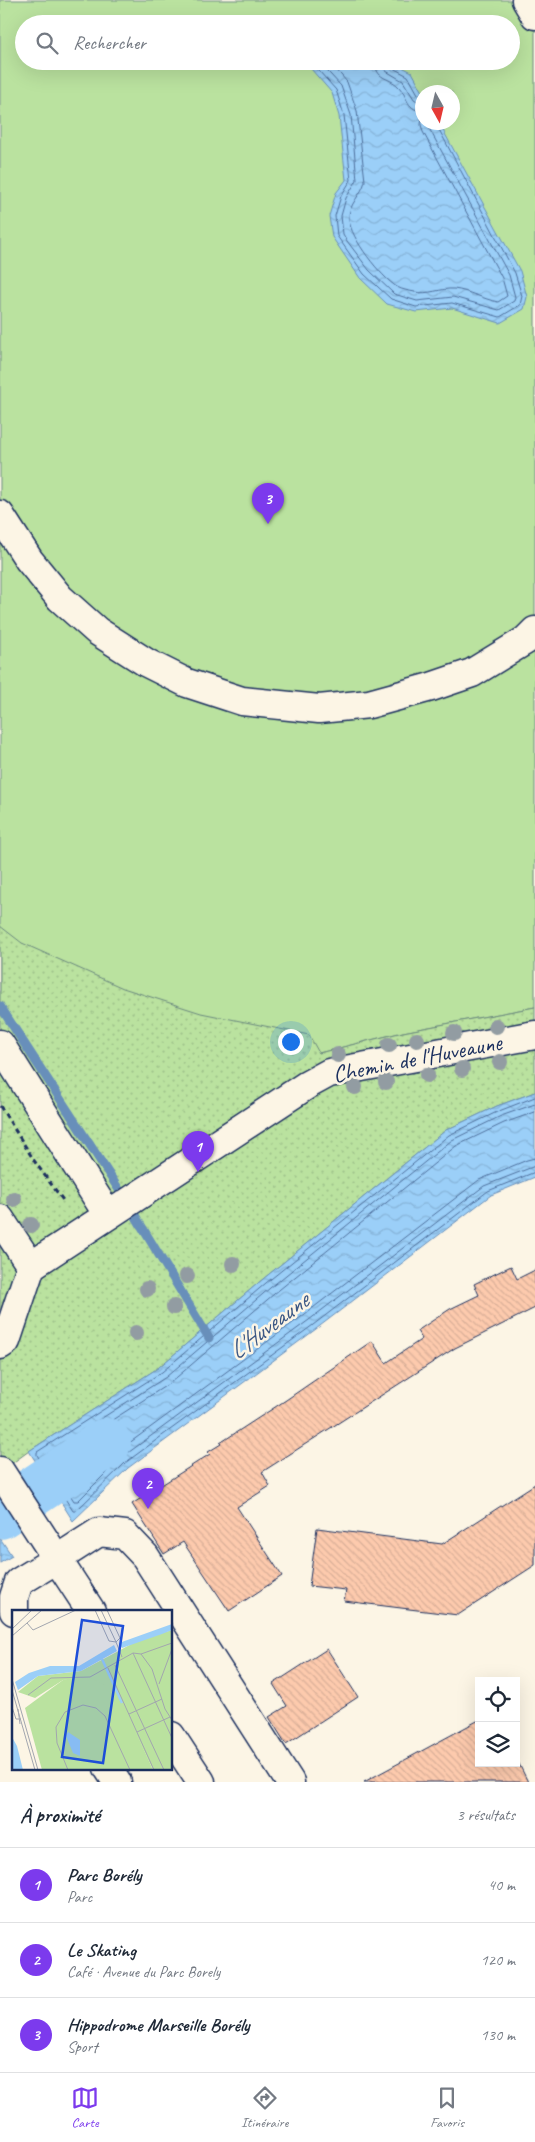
<!DOCTYPE html>
<html lang="fr">
<meta charset="utf-8">
<style>
body{margin:0;font-family:Caveat,sans-serif;background:#f2f2f3;color:#1f2937}
.controls{position:absolute;right:15px;bottom:15px;display:grid;overflow:hidden;border-radius:0px;box-shadow:0 5px 20px #0002}
.controls button{width:45px;height:45px;display:grid;place-items:center;padding:0;border:0;border-bottom:1px solid #e0e1e3;background:#fff;color:#1f2937;font:25px sans-serif}
.compass{position:absolute;left:415px;top:85px;width:45px;height:45px;border-radius:50%;background:#fff;box-shadow:0 5px 20px #0002;rotate:172deg}
.you{position:absolute;left:290px;top:1041px;width:18px;height:18px;margin:-12px;border:4px solid #fff;border-radius:50%;background:#1a73e8;box-shadow:0 0 0 8px #1a73e833}
.badge{display:grid;place-items:center;width:32px;height:32px;border-radius:50%;background:#7c3aed;color:#fff;font-size:16px;font-weight:700}
.pin{position:absolute;translate:-50% -41px;filter:drop-shadow(0 1px 2px #0008)}
.pin::after{content:'';position:absolute;top:26px;width:18px;height:15px;background:inherit;clip-path:polygon(0 0,100% 0,50% 100%)}
.list{margin:0;padding:0;list-style:none}
h2{display:flex;justify-content:space-between;align-items:center;height:65px;margin:0;padding:0 20px;font-size:21px}
h2 small{font-size:16px;font-weight:400;color:#747a83}
.list li{display:grid;grid-template-columns:32px 1fr auto;gap:15px;align-items:center;box-sizing:border-box;height:75px;padding:0 20px;border-top:1px solid #e0e1e3}
.list b{display:block;font-size:19px;white-space:nowrap}
.list p{margin:0;font-size:16px;white-space:nowrap;color:#747a83}
.list em{font-size:16px;font-style:normal;color:#747a83}
.icon{flex:none;width:28px;height:28px;fill:none;stroke:currentColor;stroke-width:2;stroke-linecap:round;stroke-linejoin:round}
.map{position:relative;flex:none;width:535px;height:1782px;overflow:hidden}
.search{position:absolute;background:#fff;box-shadow:0 5px 20px #0002;left:15px;right:15px;top:15px;height:55px;display:flex;align-items:center;gap:12px;box-sizing:border-box;padding:0 18px;border-radius:28px;color:#747a83;font-size:19px}
.sheet{height:290px;background:#fff}
nav{display:flex;justify-content:space-around;align-items:center;box-sizing:border-box;height:70px;border-top:1px solid #e0e1e3;background:#fff;font-size:14px;color:#747a83}
nav a{display:grid;justify-items:center;gap:2px}
nav .on{color:#7c3aed}
.map>svg:first-child{display:block}
.green{fill:#bae29f;stroke:#6a887e;fill-rule:evenodd}
.park{fill:url(#park-dots);stroke:#6a887e}
.water{fill:url(#water-waves);stroke:#688fba}
.lines{fill:none;stroke-linecap:round;stroke-linejoin:round}
.shore{stroke:#4e6f9c;stroke-width:1}
.stream{stroke:#688fba;stroke-width:9}
.river{stroke:#9bcff8;stroke-width:50}
.building{fill:url(#building-back-hatch);stroke:#1b2f5e}
.minor-casing{stroke:#1b2f5e;stroke-width:31}
.path{stroke:#1b2f5e;stroke-width:3;stroke-dasharray:5 4;stroke-linecap:butt}
.minor{stroke:#fcf5e5;stroke-width:28}
.tree{fill:#929ca2}
.labels{text-anchor:middle;stroke-width:5;stroke-linejoin:round;paint-order:stroke}
.street-label{font-size:24px;fill:#1b2f5e;stroke:#fcf5e5}
.water-label{font-size:25px;font-style:italic;fill:#3b5784;stroke:#fcf5e5}
.inset-river{fill:none;stroke:#9bcff8;stroke-width:2.5}
.inset-road{fill:none;stroke:#a2a6af;stroke-width:1}
.view{fill:#1d4ed8;fill-opacity:0.15;stroke:#1d4ed8;stroke-width:2.5}
.inset-edge{fill:none;stroke:#1b2f5e;stroke-width:2.5}
</style>
<div class="map">
<svg width="535" height="1782" viewBox="0 0 535 1782">
<defs>
<pattern id="park-dots" width="8" height="8" patternUnits="userSpaceOnUse" patternTransform="scale(1.25)"><rect width="8" height="8" fill="#bae29f"/><path d="M2 2h.1M6 6h.1" fill="none" stroke="#9fc28b" stroke-width="1.8" stroke-linecap="round"/></pattern>
<pattern id="water-waves" width="16" height="10" patternUnits="userSpaceOnUse" patternTransform="scale(1.25)"><rect width="16" height="10" fill="#9bcff8"/><path d="M0 5q4-4 8 0t8 0" fill="none" stroke="#85b2d7"/></pattern>
<pattern id="building-back-hatch" width="6" height="6" patternUnits="userSpaceOnUse" patternTransform="scale(1.25)"><rect width="6" height="6" fill="#fdcaad"/><path d="M-1 5l2 2M0 0l6 6M5-1l2 2" fill="none" stroke="#d8ae97"/></pattern>
</defs>
<rect width="100%" height="100%" fill="#fcf5e5"/>
<filter id="ink" filterUnits="userSpaceOnUse"><feTurbulence type="fractalNoise" baseFrequency=".02" numOctaves="2"/><feDisplacementMap in="SourceGraphic" scale="10" xChannelSelector="R" yChannelSelector="G"/><feConvolveMatrix kernelMatrix="1 2 1 2 8 2 1 2 1" color-interpolation-filters="sRGB"/></filter>
<g filter="url(#ink)">
<path class="green" d="M 0,0 L 535,0 L 535,1007 L 403,1032 L 319,1053 L 0,1019 ZM 24,24 L 511,24 L 511,61 L 24,61 ZM 422,92 L 452,92 L 452,122 L 422,122 Z"/>
<polygon class="park" points="0,926 22,943 123,988 201,1013 309,1035 319,1053 403,1032 535,1007 535,1092 497,1106 446,1130 263,1279 158,1368 29,1451 0,1472"/>
<g class="water">
<polygon points="304,61 390,61 412,72 423,92 422,122 439,123 520,271 527,297 524,309 500,323 452,308 416,312 387,304 360,278 332,237 329,216 336,193 346,180 339,116 332,93"/>
<polygon points="535,1092 535,1177 491,1195 316,1329 128,1468 73,1521 29,1451 158,1368 263,1279 446,1130 497,1106"/>
<polygon points="0,1538 12,1556 0,1563"/>
</g>
<g class="lines">
<g class="shore">
<polyline points="310,61 336,90 344,115 351,180 341,196 335,216 337,236 364,274 391,299 416,307 452,303 500,317 520,305 522,296 515,273 435,122"/>
<polyline points="318,61 341,86 351,115 357,180 346,198 341,216 343,234 347,241 369,270 394,294 417,301 453,297 499,310 514,301 515,297 509,275 430,130 429,122"/>
<path d="M 329,61 L 347,82 L 357,111 L 365,181 C 362,195 348,204 349,219 C 350,238 381,277 397,287 C 402,290 410,291 415,292 C 428,295 441,288 454,289 C 469,291 483,299 498,302 L 507,296 L 502,278 L 423,132 L 421,125 L 422,116"/>
<path d="M 375,61 C 376,81 388,76 398,86 C 409,97 404,107 422,112"/>
<polyline points="383,61 386,71 403,81 414,99 422,104"/>
<polyline points="389,61 391,67 408,76 418,94 422,97"/>
<polyline points="535,1097 499,1111 449,1135 266,1283 162,1372 37,1452 37,1455 73,1511 76,1511 125,1463 313,1325 488,1191 535,1172"/>
<polyline points="535,1104 501,1116 452,1140 270,1288 166,1377 46,1454 46,1457 74,1501 78,1501 121,1458 309,1320 484,1186 535,1166"/>
<polyline points="535,1112 504,1123 456,1146 274,1294 170,1383 56,1456 56,1459 75,1489 79,1490 117,1452 305,1314 479,1180 527,1160 535,1158"/>
</g>
<polyline class="stream" points="0,1006 127,1202 209,1338"/>
<polyline class="river" points="0,1514 106,1443"/>
</g>
<g class="building">
<polygon points="511,1266 517,1279 535,1270 535,1308 455,1348 262,1472 270,1486 237,1507 282,1576 229,1611 183,1542 164,1554 132,1504 210,1454 208,1452 221,1444 220,1443 286,1400 372,1341 386,1363 422,1339 417,1331 450,1309 479,1295 474,1284"/>
<polygon points="535,1484 535,1565 458,1615 344,1601 346,1590 309,1586 317,1528 442,1544"/>
<polygon points="327,1649 358,1697 286,1744 269,1717 287,1706 273,1684"/>
<polygon points="479,1720 479,1763 516,1763 516,1758 528,1782 364,1782"/>
</g>
<g class="lines">
<g class="minor-casing">
<g id="minor">
<polyline points="526,0 535,15"/>
<polyline points="0,515 29,560 60,598 97,631 147,663 187,683 242,701 319,709 369,704 431,687 472,673 526,640 535,631"/>
<polyline points="0,1044 108,1215"/>
<polyline points="0,1219 31,1266"/>
<polyline points="0,1345 6,1341 31,1266 307,1085 329,1073 535,1035"/>
<polyline points="0,1471 57,1559 99,1532 125,1535 145,1556 290,1782"/>
<polyline points="14,1611 14,1597 19,1582 57,1559 91,1611"/>
<polyline points="171,1736 201,1782"/>
<polyline points="108,1768 117,1782"/>
</g>
</g>
<polyline class="path" points="0,1106 35,1162 65,1203"/>
<use href="#minor" class="minor"/>
</g>
<g class="tree">
<circle cx="496" cy="1026" r="8"/>
<circle cx="454" cy="1033" r="8"/>
<circle cx="417" cy="1040" r="8"/>
<circle cx="389" cy="1045" r="8"/>
<circle cx="338" cy="1055" r="8"/>
<circle cx="500" cy="1062" r="8"/>
<circle cx="462" cy="1069" r="8"/>
<circle cx="427" cy="1075" r="8"/>
<circle cx="386" cy="1082" r="8"/>
<circle cx="355" cy="1087" r="8"/>
<circle cx="14" cy="1199" r="8"/>
<circle cx="31" cy="1225" r="8"/>
<circle cx="233" cy="1264" r="8"/>
<circle cx="187" cy="1276" r="8"/>
<circle cx="147" cy="1289" r="8"/>
<circle cx="174" cy="1307" r="8"/>
<circle cx="136" cy="1333" r="8"/>
</g>
</g>
<g class="labels">
<g class="street-label">
<text transform="translate(417 1058) rotate(-11)" y="8">Chemin de l'Huveaune</text>
</g>
<g class="water-label">
<text transform="translate(268 1325) rotate(-37)" y="9">L'Huveaune</text>
</g>
</g>
<g transform="translate(12 1610)">
<rect width="160" height="160" fill="#fcf5e5"/>
<path d="M 96,60 L 141,160 L 30,160 L 13,98 L 51,70 Z" fill="#bae29f"/>
<path d="M 160,20 L 160,160 L 141,160 L 107,87 L 93,75 L 78,68 L 51,70 L 23,88 L 6,82 L 26,66 L 69,61 L 127,30 Z" fill="#bae29f"/>
<path d="M 160,14 L 160,20 L 150,24 L 110,38 L 107,33 ZM 102,35 L 105,41 L 69,61 L 26,66 L 6,80 L 3,72 L 17,63 L 38,56 L 67,56 ZM 56,122 L 68,130 L 68,146 L 61,143 L 54,126 ZM 0,127 L 5,136 L 11,160 L 0,160 Z" fill="#9bcff8"/>
<path class="inset-river" d="M 90,49 L 110,93"/>
<path class="inset-road" d="M 83,0 L 97,31 L 104,32 L 110,47M 89,0 L 104,32 L 108,28 L 95,0M 15,13 L 21,20 L 64,0M 0,19 L 20,0M 0,26 L 30,0M 121,43 L 160,128M 129,44 L 140,59 L 153,99 L 160,110M 103,55 L 152,160M 96,58 L 142,160M 0,69 L 26,160M 147,74 L 160,39M 0,80 L 23,160M 16,85 L 39,68 L 78,67 L 121,43 L 129,44 L 160,33M 0,97 L 4,109 L 9,109M 6,99 L 8,114M 117,104 L 150,89M 125,122 L 158,107M 56,160 L 45,133 L 44,117 L 53,102 L 71,95 L 84,98 L 93,106 L 118,160"/>
<path class="view" d="M 70,10 L 111,16 L 91,153 L 50,147 Z"/>
<rect width="160" height="160" class="inset-edge"/>
</g>
</svg>
<div class="controls">
<button><svg class="icon" aria-label="locate" viewBox="0 0 24 24"><circle cx="12" cy="12" r="6"/><path d="M12 2v4M12 18v4M2 12h4M18 12h4"/></svg></button>
<button><svg class="icon" aria-label="layers" viewBox="0 0 24 24"><path d="M12 4l9 5-9 5-9-5zM3 14l9 5 9-5"/></svg></button>
</div>
<svg class="compass" viewBox="-18 -18 36 36"><path d="M0-13l5 13h-10z" fill="#e53935"/><path d="M0 13l5-13h-10z" fill="#747a83"/></svg>
<div class="you"></div>
<div class="pin badge" style="left:198px;top:1172px">1</div>
<div class="pin badge" style="left:148px;top:1509px">2</div>
<div class="pin badge" style="left:268px;top:524px">3</div>
<div class="search"><svg class="icon" aria-label="search" viewBox="0 0 24 24"><circle cx="10" cy="10" r="6"/><path d="M15 15l6 6"/></svg>Rechercher</div>
</div>
<section class="sheet">
<h2>À proximité<small>3 résultats</small></h2>
<ul class="list">
<li><span class="badge">1</span><div><b>Parc Borély</b><p>Parc</p></div><em>40 m</em></li>
<li><span class="badge">2</span><div><b>Le Skating</b><p>Café · Avenue du Parc Borely</p></div><em>120 m</em></li>
<li><span class="badge">3</span><div><b>Hippodrome Marseille Borély</b><p>Sport</p></div><em>130 m</em></li>
</ul>
</section>
<nav>
<a class="on"><svg class="icon" aria-label="map" viewBox="0 0 24 24"><path d="M3 6l6-2 6 2 6-2v14l-6 2-6-2-6 2zM9 4v14M15 6v14"/></svg>Carte</a>
<a><svg class="icon" aria-label="directions" viewBox="0 0 24 24"><path d="M12 3l9 9-9 9-9-9zM9 14v-3h6M13 9l2 2-2 2"/></svg>Itinéraire</a>
<a><svg class="icon" aria-label="saved" viewBox="0 0 24 24"><path d="M7 4h10v16l-5-4-5 4z"/></svg>Favoris</a>
</nav>
